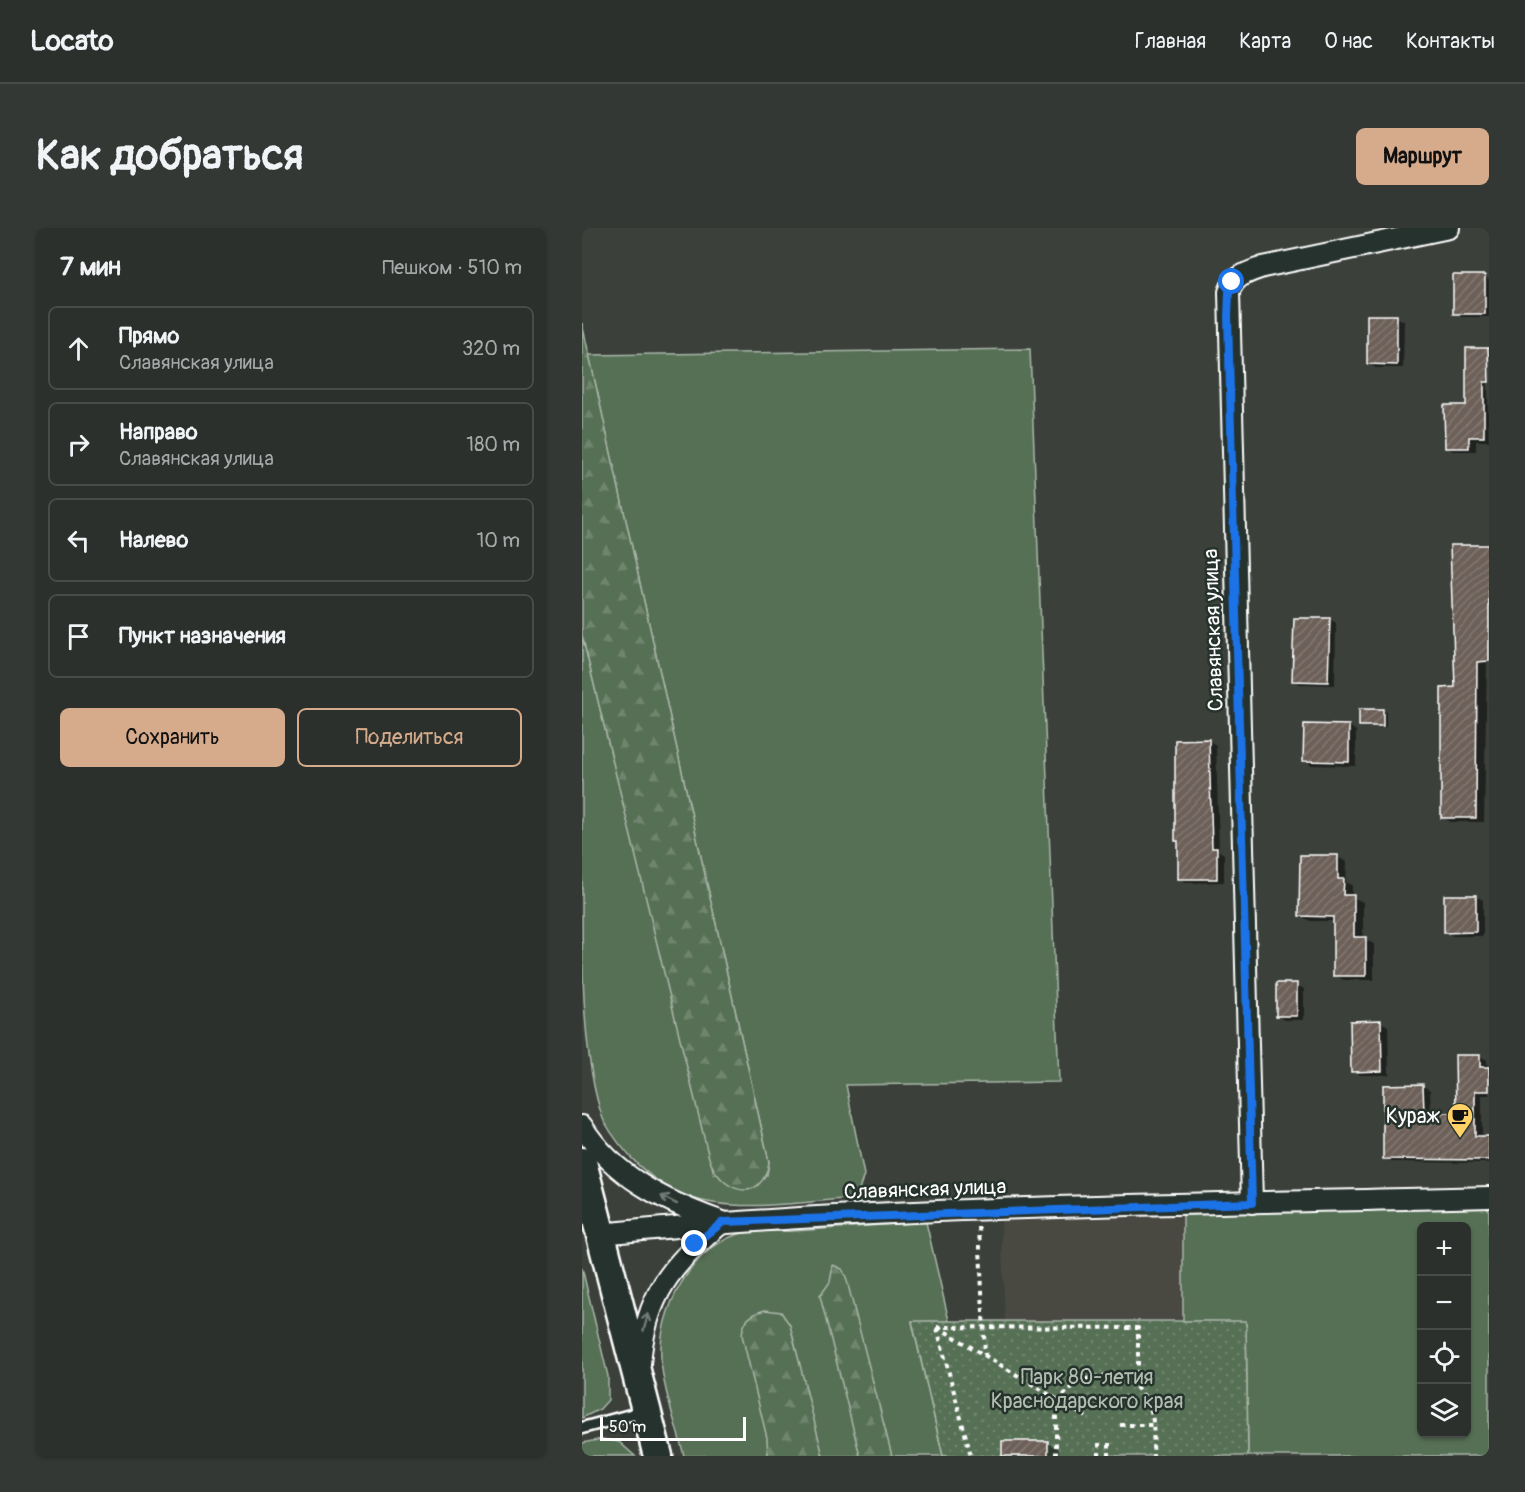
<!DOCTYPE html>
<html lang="ru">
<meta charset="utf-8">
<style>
body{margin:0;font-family:Pangolin,sans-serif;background:#343834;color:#f1f3f6}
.controls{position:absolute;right:18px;bottom:18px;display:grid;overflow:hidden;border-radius:9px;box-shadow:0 2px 4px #0004}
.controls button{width:54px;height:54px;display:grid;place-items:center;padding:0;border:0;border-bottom:2px solid #484b48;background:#2c302c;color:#f1f3f6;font:30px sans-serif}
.scale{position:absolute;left:18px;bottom:15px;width:146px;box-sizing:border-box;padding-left:6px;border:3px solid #fff;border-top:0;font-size:16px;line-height:21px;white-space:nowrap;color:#fff;-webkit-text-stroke:4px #26332d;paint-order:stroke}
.stop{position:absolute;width:18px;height:18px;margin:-14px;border:4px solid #1a73e8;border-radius:50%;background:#fff}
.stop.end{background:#1a73e8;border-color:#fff;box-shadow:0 2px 6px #0008}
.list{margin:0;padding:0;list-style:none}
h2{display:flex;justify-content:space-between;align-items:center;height:78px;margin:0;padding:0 24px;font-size:26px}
h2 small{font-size:20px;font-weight:400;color:#a6a9a9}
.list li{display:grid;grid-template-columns:39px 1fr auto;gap:18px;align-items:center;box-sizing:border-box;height:84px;margin:0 12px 12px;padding:0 12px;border:2px solid #484b48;border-radius:9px}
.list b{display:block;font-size:22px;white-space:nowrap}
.list p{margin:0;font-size:20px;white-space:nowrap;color:#a6a9a9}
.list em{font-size:20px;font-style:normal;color:#a6a9a9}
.actions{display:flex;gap:12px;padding:18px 24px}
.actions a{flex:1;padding:14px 0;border:2px solid #d6ab8b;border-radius:9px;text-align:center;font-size:21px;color:#d6ab8b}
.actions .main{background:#d6ab8b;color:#111}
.icon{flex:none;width:33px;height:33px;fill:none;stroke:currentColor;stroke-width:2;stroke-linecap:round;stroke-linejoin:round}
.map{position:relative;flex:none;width:907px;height:1228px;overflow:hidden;border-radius:9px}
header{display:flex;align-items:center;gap:36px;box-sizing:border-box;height:84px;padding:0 30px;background:#2c302c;border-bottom:2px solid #484b48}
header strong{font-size:28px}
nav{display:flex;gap:33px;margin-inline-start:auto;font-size:21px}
.intro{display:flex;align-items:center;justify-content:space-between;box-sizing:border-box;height:144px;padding:0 36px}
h1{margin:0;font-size:42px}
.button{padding:15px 27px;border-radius:9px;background:#d6ab8b;color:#111;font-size:21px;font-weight:700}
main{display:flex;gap:36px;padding:0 36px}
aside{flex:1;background:#2c302c;border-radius:9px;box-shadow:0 2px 4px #0004}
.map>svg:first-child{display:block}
.built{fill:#4a4a43}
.green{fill:#566f55;stroke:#aab7aa;stroke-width:1.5;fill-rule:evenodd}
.forest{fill:url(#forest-firs);stroke:#aab7aa;stroke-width:1.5}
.park{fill:url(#park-dots);stroke:#aab7aa;stroke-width:1.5}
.shadow{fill:#0007}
.building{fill:url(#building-hatch);stroke:#fff;stroke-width:1.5}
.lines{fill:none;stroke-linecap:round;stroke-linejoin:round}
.lane-casing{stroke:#fff;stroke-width:15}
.street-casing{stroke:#fff;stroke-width:24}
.secondary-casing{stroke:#fff;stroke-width:33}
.path{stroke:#fff;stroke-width:4;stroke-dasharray:4.5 4.5;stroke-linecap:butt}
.lane{stroke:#26332d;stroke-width:10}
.street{stroke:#26332d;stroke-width:20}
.secondary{stroke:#26332d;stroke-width:28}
.oneway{stroke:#727a76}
.route{stroke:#1a73e8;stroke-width:8}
.labels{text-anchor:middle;stroke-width:5;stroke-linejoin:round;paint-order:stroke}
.street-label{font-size:21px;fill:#fff;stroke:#26332d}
.poi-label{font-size:21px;fill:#fff;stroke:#26332d;text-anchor:end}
.park-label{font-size:21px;fill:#b3beb2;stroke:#26332d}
</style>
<header>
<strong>Locato</strong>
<nav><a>Главная</a><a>Карта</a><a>О нас</a><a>Контакты</a></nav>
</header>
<div class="intro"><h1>Как добраться</h1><a class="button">Маршрут</a></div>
<main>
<aside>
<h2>7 мин<small>Пешком · 510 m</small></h2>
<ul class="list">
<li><svg class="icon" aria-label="ahead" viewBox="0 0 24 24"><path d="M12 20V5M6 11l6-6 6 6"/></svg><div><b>Прямо</b><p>Славянская улица</p></div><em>320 m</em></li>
<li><svg class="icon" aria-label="right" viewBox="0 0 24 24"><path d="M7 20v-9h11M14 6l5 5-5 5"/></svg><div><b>Направо</b><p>Славянская улица</p></div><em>180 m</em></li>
<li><svg class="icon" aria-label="left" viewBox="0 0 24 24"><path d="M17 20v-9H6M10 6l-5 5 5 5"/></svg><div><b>Налево</b></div><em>10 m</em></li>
<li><svg class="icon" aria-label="arrive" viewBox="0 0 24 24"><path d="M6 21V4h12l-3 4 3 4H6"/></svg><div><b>Пункт назначения</b></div></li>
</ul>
<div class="actions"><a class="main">Сохранить</a><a>Поделиться</a></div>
</aside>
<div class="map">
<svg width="907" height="1228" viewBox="0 0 907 1228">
<defs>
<pattern id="forest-firs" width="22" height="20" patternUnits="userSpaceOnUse" patternTransform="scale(1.5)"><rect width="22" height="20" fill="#566f55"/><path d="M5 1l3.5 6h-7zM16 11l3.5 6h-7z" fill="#6f856e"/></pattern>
<pattern id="park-dots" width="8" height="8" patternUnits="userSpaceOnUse" patternTransform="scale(1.5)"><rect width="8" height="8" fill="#566f55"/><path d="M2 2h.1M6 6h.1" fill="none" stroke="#6f856e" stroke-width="1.8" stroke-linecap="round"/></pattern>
<pattern id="building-hatch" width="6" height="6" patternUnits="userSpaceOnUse" patternTransform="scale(1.5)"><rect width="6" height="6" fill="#6c6059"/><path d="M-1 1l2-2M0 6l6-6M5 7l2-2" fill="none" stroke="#827872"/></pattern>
</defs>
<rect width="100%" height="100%" fill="#3b403a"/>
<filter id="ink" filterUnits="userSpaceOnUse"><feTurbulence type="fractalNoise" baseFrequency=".0167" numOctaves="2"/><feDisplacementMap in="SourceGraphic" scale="12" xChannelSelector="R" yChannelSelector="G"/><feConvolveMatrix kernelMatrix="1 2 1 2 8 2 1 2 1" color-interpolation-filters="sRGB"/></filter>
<g filter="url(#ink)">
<polygon class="built" points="601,987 601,1093 423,1093 419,992"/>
<g class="green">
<path d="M 448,121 L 477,854 L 264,857 L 282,947 L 274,970 C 223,973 155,986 107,969 C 71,957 39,924 21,891 C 0,832 0,732 0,666 C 0,580 0,493 0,407 L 132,946 L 185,947 L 187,934 L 7,127 Z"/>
<path d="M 907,977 L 907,1228 L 666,1228 L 664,1094 L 601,1093 L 601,987 ZM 840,998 L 884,998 L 884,1206 L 840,1206 Z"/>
<path d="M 344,994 L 367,1093 L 330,1094 L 361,1228 L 102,1228 C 95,1199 80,1158 79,1130 C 76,1083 109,1020 157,1006 C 173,1001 195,1004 212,1003 C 256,1000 300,997 344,994 Z"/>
<polygon points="0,1040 26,1148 26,1172 18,1181 0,1190"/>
<polygon points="20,1211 37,1214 53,1228 0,1228 0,1215"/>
</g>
<g class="forest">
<path d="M 0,95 L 187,934 C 180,978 138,965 127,930 L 0,407 Z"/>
<polygon points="251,1037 260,1041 264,1049 310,1228 278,1228 238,1068 248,1054"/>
<path d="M 183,1082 L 199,1084 L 208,1097 L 241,1228 L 186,1228 L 185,1210 L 160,1107 C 161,1092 169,1086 183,1082 Z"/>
</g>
<polygon class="park" points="330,1093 664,1093 666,1228 361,1228"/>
<g class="shadow">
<polygon points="902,49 907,52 907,89 880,89 873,85"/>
<polygon points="814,89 822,93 821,140 794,140 786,135"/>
<polygon points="905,122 907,213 894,213 894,223 871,223 864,219 886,178"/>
<polygon points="907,318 902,594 869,594 860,589 874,461"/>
<polygon points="747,391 754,395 753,457 719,456 712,453"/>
<polygon points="800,482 804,484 804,499 778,497"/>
<polygon points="767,498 774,503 774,538 730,537 723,533"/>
<polygon points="627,513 634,517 637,623 642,626 642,654 605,655 598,650 597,614 594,612"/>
<polygon points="755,629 765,634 764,654 770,657 770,669 781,674 781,711 792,716 792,752 762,752 753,747 753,693 728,693 719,688"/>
<polygon points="893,668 901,672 901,708 871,708 864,704"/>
<polygon points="715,757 722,761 722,792 703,792 696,788"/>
<polygon points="798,794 806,798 807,847 778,847 771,843"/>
<polygon points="875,828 898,828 905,832 907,867 900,867 900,909 907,909 907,935 810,934 803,930 841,858 848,862 849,887 875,887"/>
<polygon points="465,1215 477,1221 477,1228 421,1228"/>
</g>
<g class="building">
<rect x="871" y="47" width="32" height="39"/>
<polygon points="785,87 815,87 815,137 785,136"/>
<polygon points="884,120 906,120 907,154 902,154 902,209 887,209 887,220 863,220 862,177 884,177"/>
<polygon points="868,317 907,317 907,433 895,434 894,590 859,590 859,460 873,459"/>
<polygon points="712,390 748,390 746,454 710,453"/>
<rect x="777" y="481" width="24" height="17"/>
<polygon points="722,496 767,497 767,534 721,533"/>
<polygon points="627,511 630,620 635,620 635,651 596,651 596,613 593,613 593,512"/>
<polygon points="718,627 756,627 756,651 762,651 761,667 772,667 772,709 784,709 784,748 751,748 751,689 717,688"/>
<polygon points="862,667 894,667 894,704 862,705"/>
<rect x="694" y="755" width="21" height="33"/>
<polygon points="799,792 800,843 769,844 768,793"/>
<polygon points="873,827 898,827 898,839 907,839 907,863 893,863 893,908 907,908 907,932 801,931 801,857 841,856 842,885 874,885"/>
<rect x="420" y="1213" width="46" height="15"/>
</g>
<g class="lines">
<g class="lane-casing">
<polyline id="lane" points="0,1200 63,1183"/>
</g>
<g class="street-casing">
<g id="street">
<path d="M 0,898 C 31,948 82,973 135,992"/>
<path d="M 670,975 L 647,64 C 653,47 665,45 681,39 L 867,0"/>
<path d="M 18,1006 C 313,976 611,977 907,969"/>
<path d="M 58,1136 C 63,1068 90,1035 141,994"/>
</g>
</g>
<g class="secondary-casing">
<polyline id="secondary" points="0,934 76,1228"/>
</g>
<g class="path">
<polyline points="397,999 403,1127"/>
<polyline points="355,1099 556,1100 556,1161"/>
<polyline points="356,1099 504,1189"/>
<polyline points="355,1100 389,1228"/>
<polyline points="538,1197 571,1197"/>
<polyline points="517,1215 517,1228"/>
<polyline points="527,1215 527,1228"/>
<path d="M 474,1228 L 474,1177 C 496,1143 542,1134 565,1173 C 574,1189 571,1210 571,1228"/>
</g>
<use href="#lane" class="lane"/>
<use href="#street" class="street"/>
<use href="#secondary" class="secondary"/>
</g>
<defs><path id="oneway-shaft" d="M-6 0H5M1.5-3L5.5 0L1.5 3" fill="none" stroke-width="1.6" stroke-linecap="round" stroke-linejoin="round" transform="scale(1.5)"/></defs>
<g class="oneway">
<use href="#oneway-shaft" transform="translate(87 972) rotate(-153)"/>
<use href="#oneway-shaft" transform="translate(64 1094) rotate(-74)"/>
</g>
</g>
<g class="lines" filter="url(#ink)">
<polyline class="route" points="113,1016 141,994 670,975 646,89 647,64 650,54"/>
</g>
<defs>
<g id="cafe-pin" transform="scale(1.35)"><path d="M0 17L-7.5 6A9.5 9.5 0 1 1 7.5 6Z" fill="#ffd166" stroke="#26332d"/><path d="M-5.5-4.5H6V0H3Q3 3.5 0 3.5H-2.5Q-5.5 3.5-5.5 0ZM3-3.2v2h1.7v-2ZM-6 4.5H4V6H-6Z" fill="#111"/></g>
</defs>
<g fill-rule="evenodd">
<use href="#cafe-pin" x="878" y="888"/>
</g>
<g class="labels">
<g class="street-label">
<text transform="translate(631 402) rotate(-92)" y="7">Славянская улица</text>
<text transform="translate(343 961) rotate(-2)" y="7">Славянская улица</text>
</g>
<g class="poi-label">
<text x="858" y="895">Кураж</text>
</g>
<g class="park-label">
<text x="505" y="1156">Парк 80-летия<tspan x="505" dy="24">Краснодарского края</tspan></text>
</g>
</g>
</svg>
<div class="controls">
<button>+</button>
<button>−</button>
<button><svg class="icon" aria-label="locate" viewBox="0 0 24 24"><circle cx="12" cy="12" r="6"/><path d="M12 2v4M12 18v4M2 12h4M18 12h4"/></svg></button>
<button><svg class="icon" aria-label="layers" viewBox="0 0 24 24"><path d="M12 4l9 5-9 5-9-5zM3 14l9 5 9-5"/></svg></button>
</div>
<div class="scale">50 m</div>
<div class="stop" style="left:650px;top:54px"></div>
<div class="stop end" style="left:113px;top:1016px"></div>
</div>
</main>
